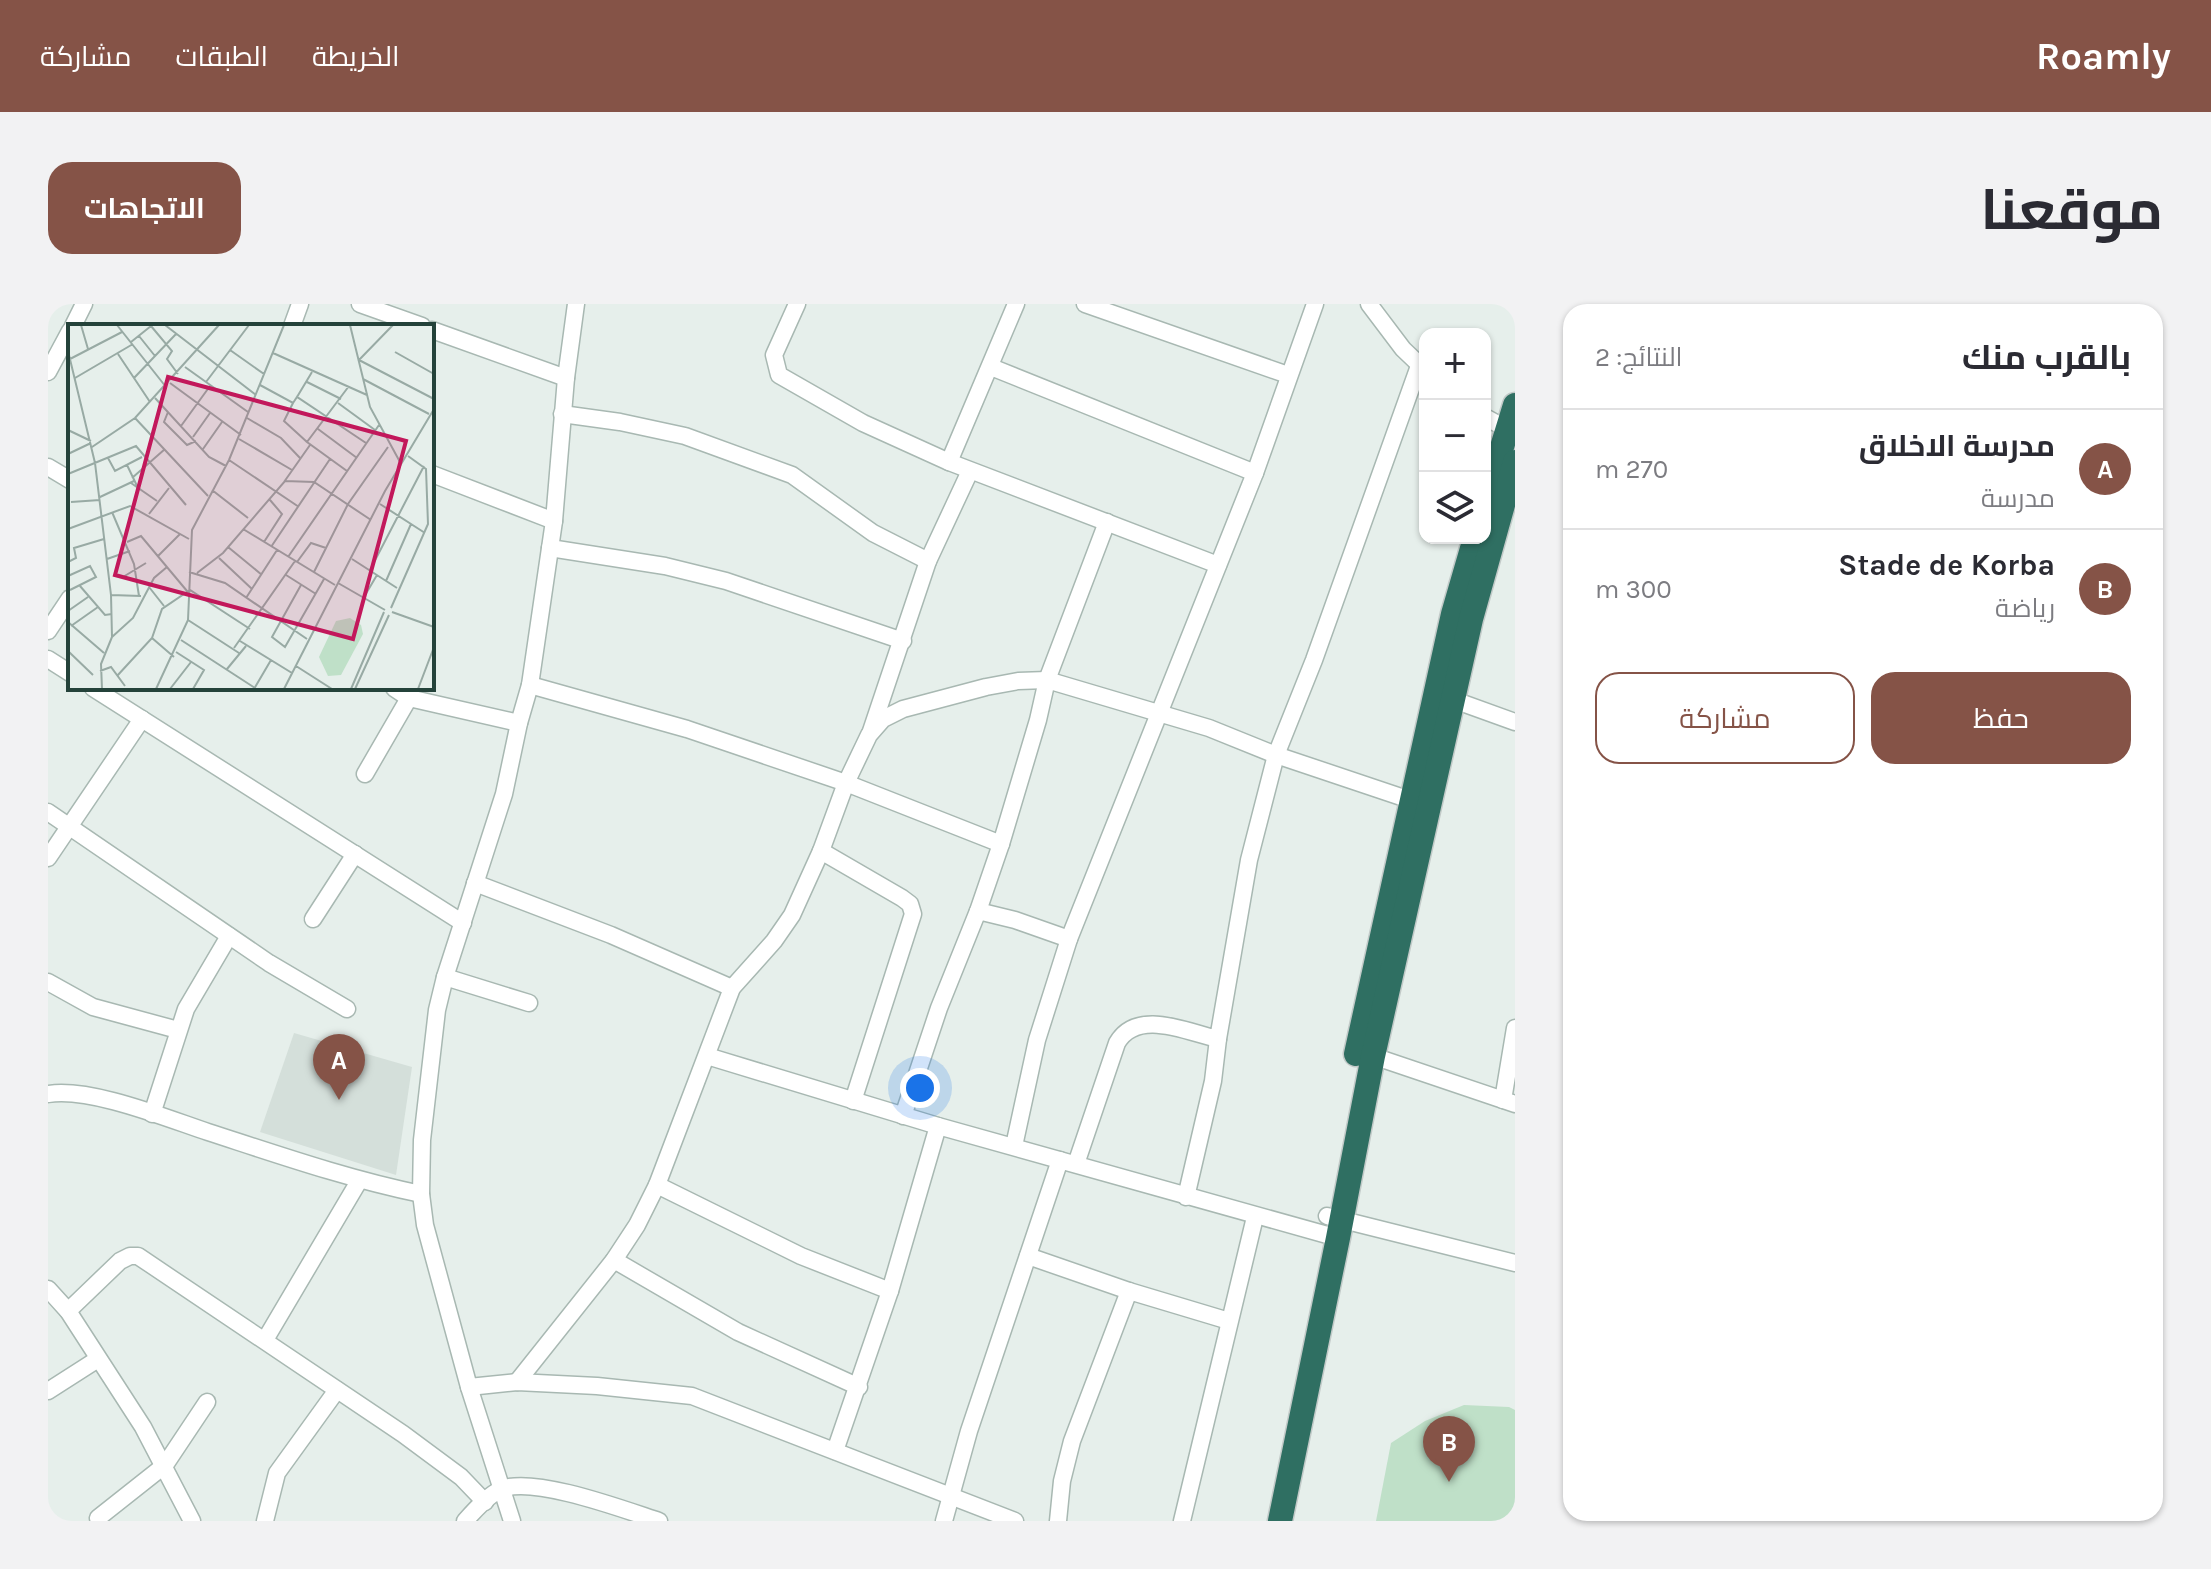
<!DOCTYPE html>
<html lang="ar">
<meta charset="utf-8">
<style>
body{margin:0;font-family:Karla,Cairo,sans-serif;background:#f2f2f3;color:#2b2b33;direction:rtl}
.controls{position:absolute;right:24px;top:24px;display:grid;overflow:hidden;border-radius:16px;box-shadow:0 2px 6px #0004}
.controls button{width:72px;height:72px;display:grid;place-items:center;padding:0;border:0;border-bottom:2px solid #e1e1e2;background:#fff;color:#2b2b33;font:40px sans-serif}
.you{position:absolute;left:872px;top:784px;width:28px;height:28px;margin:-20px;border:6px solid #fff;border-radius:50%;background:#1a73e8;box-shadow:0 0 0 12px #1a73e833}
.badge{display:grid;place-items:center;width:52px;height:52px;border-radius:50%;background:#855347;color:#fff;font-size:26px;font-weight:700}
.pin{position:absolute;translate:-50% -66px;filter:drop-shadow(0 2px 4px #0008)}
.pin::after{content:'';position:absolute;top:42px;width:28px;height:24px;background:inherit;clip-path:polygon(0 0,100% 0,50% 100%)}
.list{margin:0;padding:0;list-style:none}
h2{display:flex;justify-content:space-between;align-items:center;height:104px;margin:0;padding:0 32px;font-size:34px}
h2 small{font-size:26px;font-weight:400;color:#7c7c81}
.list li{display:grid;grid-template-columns:52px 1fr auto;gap:24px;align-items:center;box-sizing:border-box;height:120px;padding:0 32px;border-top:2px solid #e1e1e2}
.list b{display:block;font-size:30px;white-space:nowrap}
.list p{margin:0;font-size:26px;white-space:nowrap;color:#7c7c81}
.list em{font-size:26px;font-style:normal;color:#7c7c81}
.actions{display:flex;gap:16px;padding:24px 32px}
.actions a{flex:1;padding:18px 0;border:2px solid #855347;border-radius:24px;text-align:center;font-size:28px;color:#855347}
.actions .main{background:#855347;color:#fff}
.icon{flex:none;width:44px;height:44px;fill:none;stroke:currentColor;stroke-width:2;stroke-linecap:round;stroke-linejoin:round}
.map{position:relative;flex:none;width:1467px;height:1217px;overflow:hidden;direction:ltr;border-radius:24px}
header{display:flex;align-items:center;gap:48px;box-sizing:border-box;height:112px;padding:0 40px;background:#855347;color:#fff}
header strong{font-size:38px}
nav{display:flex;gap:44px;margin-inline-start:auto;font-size:28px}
.intro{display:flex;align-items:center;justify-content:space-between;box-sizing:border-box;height:192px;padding:0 48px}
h1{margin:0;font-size:56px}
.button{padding:20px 36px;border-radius:24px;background:#855347;color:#fff;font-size:28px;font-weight:700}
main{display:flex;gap:48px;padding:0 48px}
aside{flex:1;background:#fff;border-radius:24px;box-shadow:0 2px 6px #0004}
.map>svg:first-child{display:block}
.built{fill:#d4dfda}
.green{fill:#bfe0c8}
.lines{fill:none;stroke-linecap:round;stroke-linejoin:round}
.minor-casing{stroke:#a8b8b2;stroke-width:19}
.highway-casing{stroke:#c2cac8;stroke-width:27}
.minor{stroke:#fff;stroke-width:16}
.highway{stroke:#2f6f62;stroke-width:24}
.inset-road{fill:none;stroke:#98aaa4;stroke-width:2}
.view{fill:#c2185b;fill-opacity:0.15;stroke:#c2185b;stroke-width:4}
.inset-edge{fill:none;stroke:#24423a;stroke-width:4}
</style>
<header>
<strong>Roamly</strong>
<nav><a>الخريطة</a><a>الطبقات</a><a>مشاركة</a></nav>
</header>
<div class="intro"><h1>موقعنا</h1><a class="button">الاتجاهات</a></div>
<main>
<aside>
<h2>بالقرب منك<small>النتائج: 2</small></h2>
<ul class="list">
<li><span class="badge">A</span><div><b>مدرسة الاخلاق</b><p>مدرسة</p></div><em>270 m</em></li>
<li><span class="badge">B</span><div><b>Stade de Korba</b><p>رياضة</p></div><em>300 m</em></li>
</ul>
<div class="actions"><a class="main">حفظ</a><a>مشاركة</a></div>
</aside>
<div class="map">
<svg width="1467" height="1217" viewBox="0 0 1467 1217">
<rect width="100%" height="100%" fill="#e6efeb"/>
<polygon class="built" points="246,729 364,763 348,871 212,828"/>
<polygon class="green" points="1416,1101 1461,1103 1467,1106 1467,1217 1328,1217 1343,1139 1377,1117"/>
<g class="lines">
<g class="minor-casing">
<g id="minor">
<polyline points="312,0 374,22"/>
<polyline points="749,0 726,51 731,71 815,119 901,158"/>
<polyline points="968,0 901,158 1170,261"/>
<polyline points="1037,0 1240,71"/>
<polyline points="1321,0 1355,45 1377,66"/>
<polyline points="25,22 36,0"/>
<polyline points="244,22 252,0"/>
<polyline points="384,26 518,74"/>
<polyline points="943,63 1207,169"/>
<polyline points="0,68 22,27"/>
<polyline points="514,110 572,118 637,132 744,171 825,229 880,257"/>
<polyline points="1437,113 1466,129"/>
<polyline points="0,163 22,176"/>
<polyline points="384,170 506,217"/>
<polyline points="502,244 617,262 678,277 855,337"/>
<polyline points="0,327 22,294"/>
<polyline points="0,355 22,369"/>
<polyline points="482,381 639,425 798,479 953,540"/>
<polyline points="45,384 415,619"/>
<polyline points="346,384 361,394 471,419"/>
<polyline points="1406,396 1467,418"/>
<polyline points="823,427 880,257 922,167"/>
<polyline points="317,470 361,394"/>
<polyline points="0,508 221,659 299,705"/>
<polyline points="773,547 854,594 862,600 865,610 805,797"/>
<polyline points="0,554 94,415"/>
<polyline points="427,579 563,631 684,684"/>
<polyline points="930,607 967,616 1021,635"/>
<polyline points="265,615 307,550"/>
<polyline points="397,673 481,699"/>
<polyline points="0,678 45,703 130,726"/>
<polyline points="659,752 890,822 1290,934"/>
<polyline points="1325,752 1467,800"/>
<path d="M 0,790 C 42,783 118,814 160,828 C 231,851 300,875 373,890"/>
<polyline points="1455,796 1467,724"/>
<polyline points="104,810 138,705 181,632"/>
<polyline points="855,812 891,704 930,607 953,540 990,416 999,376 1059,218"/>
<polyline points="966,842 989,736 1021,635 1207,169 1267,0"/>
<path d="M 1028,860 L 1069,739 C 1089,704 1139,728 1170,735 L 1201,556 L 1228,451 L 1266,356 L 1371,62"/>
<polyline points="609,881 753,952 842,987"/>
<polyline points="1138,893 1165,777 1170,735"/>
<polyline points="1279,912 1467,959"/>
<polyline points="980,952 1081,987 1181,1017"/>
<polyline points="566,956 690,1028 811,1083"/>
<polyline points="0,985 20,1007 95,1123 144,1217"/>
<polyline points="20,1007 72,957 82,952 90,952 355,1130 413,1173 437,1198"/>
<polyline points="217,1036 311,877"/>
<polyline points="469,1078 566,956 589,921 609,881 684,684 726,637 744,611 773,547 798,479 821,431 835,415 855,405 938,383 970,377 999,376 1161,424 1228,451 1371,499"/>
<polyline points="421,1083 469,1078 549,1082 644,1092 967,1217"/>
<polyline points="0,1087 50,1055"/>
<polyline points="787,1147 842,987 890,822"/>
<polyline points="50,1214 117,1161 159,1098"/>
<polyline points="217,1217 229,1169 289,1086"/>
<path d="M 417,1217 C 426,1207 441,1190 454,1185 C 486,1172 577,1206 611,1217"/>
<polyline points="464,1217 421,1083 377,921 373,890 374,836 389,706 397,673 456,490 471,419 482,381 506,217 518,74 528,0"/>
<polyline points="896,1217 921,1127 1012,856"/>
<polyline points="1010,1217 1014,1177 1024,1137 1081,987"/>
<polyline points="1134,1217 1207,913"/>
</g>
</g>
<g class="highway-casing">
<g id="highway">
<polyline points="1437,198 1467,101"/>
<polyline points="1308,750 1405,310 1427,234"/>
<polyline points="1232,1217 1290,934 1325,752 1423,315 1467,158"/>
</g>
</g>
<use href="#minor" class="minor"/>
<use href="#highway" class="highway"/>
</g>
<g transform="translate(20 20)">
<rect width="366" height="366" fill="#e6efeb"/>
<path d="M 282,294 L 293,301 L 295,310 L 273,351 L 260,352 L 251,333 L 268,297 Z" fill="#bfe0c8"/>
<path class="inset-road" d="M 13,1 L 20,25M 49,1 L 98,63M 97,1 L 188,71M 282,1 L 302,83 L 332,138M 83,2 L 104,27 L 99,35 L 110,50M 71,12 L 87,32M 63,18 L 83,2M 162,26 L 196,50M 0,27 L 27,139 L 43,271 L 44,313 L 33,340 L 34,365M 327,28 L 366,50M 205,29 L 299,71M 50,30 L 82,78M 2,35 L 54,8M 291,36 L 366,75M 290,37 L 325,1M 117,43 L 180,88M 7,54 L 65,20M 66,54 L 108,10M 295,55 L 361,90M 138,58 L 181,1M 239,58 L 273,75M 102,59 L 173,111M 192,61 L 225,79 L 229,73 L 298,119M 229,73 L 244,48M 87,74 L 141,133 L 158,142M 225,79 L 216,97 L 239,118M 270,79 L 307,106M 100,88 L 96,98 L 119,121 L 128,117M 67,94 L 140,172M 179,94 L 213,114 L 232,134M 113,102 L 142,62M 250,105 L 289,134M 0,106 L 23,117M 125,113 L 142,89M 171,115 L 224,146M 24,123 L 67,94 L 151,1M 135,125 L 154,98M 0,130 L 23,119M 40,134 L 47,147 L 74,133M 161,136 L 231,183M 59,141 L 70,164M 279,147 L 239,118 L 281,62M 0,150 L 68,122 L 118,181M 64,154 L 97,125M 216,158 L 242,121M 63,159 L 89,177M 144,166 L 180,194M 32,173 L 66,157M 3,178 L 32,176M 312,180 L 357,209M 44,188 L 66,240 L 71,272M 81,190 L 101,164M 0,205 L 62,182 L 121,215M 175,205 L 267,261M 59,218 L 73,212 L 119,267M 196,218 L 214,190 L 202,176M 160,223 L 194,251M 203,223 L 262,135M 90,232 L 112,210M 220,233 L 311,101M 151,234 L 184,265M 39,235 L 62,227M 284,235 L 329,264M 0,238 L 8,234 L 6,224 L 36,215M 229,238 L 243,219 L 258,224 L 280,180 L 320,123M 302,246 L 356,142M 121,248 L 157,259 L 239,315M 246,248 L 258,224M 129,249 L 155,229 L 217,157 L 246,158 L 303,196M 218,251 L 248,270M 0,252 L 22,242 L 28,253 L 2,266M 55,253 L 78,239M 318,257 L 343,200M 270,259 L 317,286M 233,261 L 204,313 L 217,323 L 256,255M 12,262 L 37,291 L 44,290M 81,263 L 96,282M 43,271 L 73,272M 296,273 L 309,251M 178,274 L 209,226M 323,284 L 360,200 L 358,145 L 340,132M 0,287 L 20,273M 324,288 L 366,303M 120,296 L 171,329M 0,298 L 36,329M 3,302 L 30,283M 44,313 L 65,294 L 86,254 L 99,243M 84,314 L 106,333M 113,316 L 187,364M 172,317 L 224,349M 166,324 L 227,237M 0,327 L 25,351M 108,328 L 136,346 L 125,365M 228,342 L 264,365M 159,345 L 178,322M 32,347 L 43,343 L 57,362M 49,352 L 84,314 L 94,285 L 122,266 L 182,305M 88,365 L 120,296 L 124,206 L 161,136 L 216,1M 102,365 L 123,338M 186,365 L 203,336M 216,365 L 317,167 L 366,85M 283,365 L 316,288M 287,365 L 321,291M 350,365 L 366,323"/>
<path class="view" d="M 100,53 L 338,117 L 285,315 L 47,251 Z"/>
<rect width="366" height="366" class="inset-edge"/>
</g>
</svg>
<div class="controls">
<button>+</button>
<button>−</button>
<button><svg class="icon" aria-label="layers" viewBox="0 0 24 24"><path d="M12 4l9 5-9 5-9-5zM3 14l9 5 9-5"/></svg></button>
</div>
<div class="you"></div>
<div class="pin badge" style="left:291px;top:796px">A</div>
<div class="pin badge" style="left:1401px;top:1178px">B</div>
</div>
</main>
